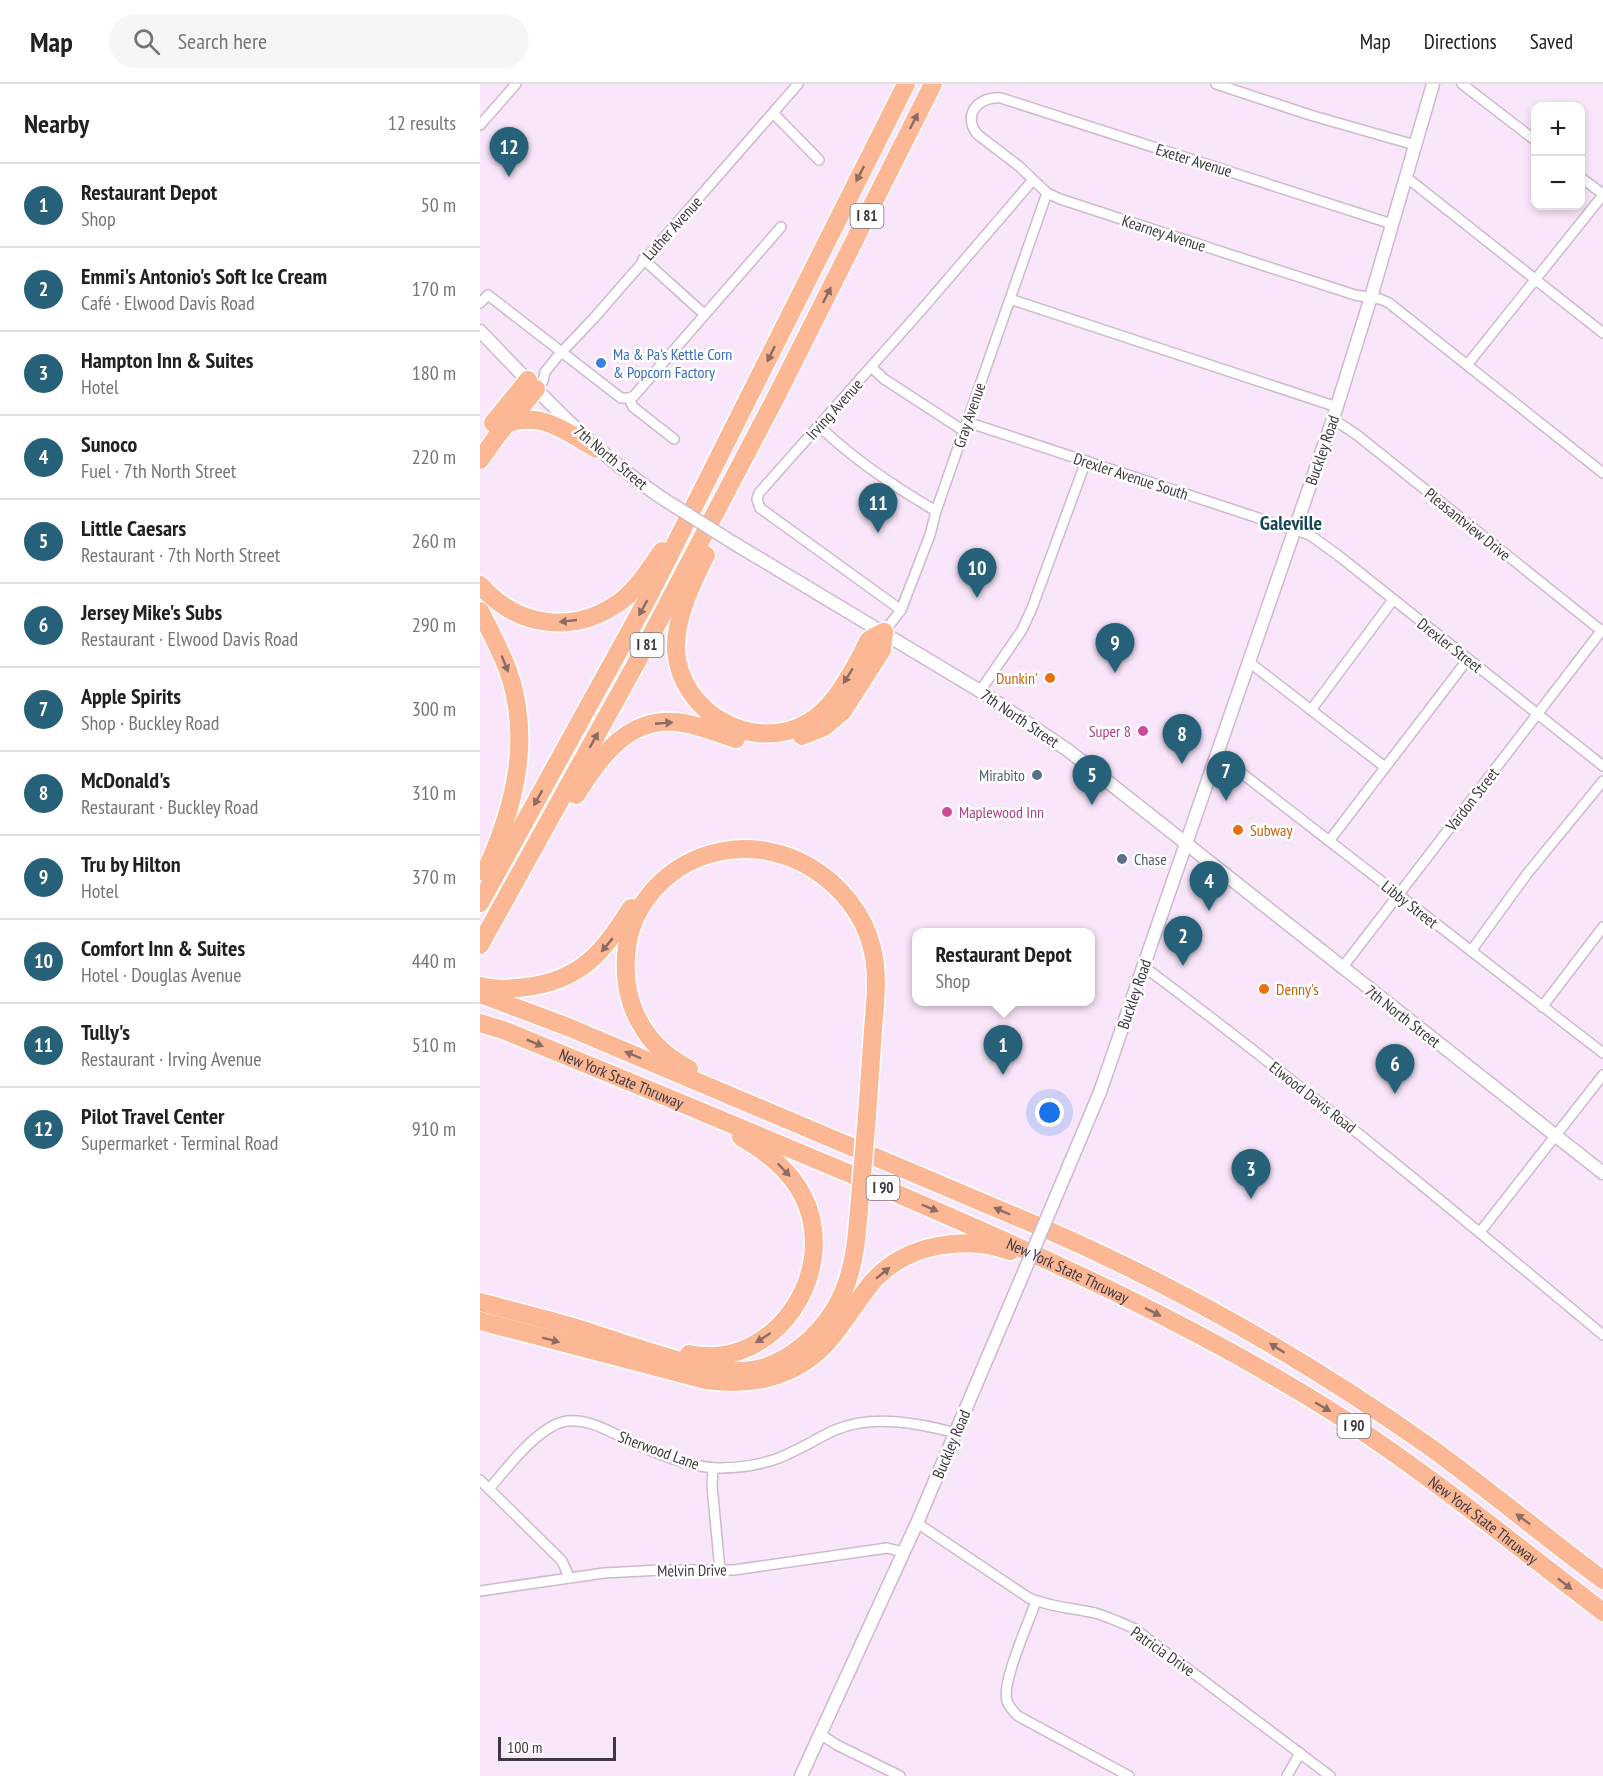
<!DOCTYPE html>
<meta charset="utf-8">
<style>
body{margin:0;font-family:"PT Sans Narrow",sans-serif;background:#f6f6f6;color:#202124}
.controls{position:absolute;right:18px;top:18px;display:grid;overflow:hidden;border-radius:12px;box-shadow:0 3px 9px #0003}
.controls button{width:54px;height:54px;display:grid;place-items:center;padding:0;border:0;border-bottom:2px solid #e0e0e0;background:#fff;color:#202124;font:30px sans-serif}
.scale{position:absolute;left:18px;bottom:15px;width:118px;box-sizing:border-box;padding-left:6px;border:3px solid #403840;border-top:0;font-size:16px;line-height:21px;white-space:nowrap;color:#403840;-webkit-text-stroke:4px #fff;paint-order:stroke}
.you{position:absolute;left:570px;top:1029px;width:21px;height:21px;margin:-15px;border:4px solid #fff;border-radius:50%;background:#1a73e8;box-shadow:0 0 0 9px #1a73e833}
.badge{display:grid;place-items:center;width:39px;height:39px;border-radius:50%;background:#266179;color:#fff;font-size:20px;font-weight:700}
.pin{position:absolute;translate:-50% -50px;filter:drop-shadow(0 2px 3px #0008)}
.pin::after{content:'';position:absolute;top:32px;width:21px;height:18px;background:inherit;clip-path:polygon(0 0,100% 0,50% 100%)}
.popup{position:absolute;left:432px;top:844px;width:183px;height:78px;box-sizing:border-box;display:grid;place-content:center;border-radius:12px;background:#fff;filter:drop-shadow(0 2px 4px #0005);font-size:20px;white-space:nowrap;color:#757577}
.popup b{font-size:22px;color:#202124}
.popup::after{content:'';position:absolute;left:50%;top:100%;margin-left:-12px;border:12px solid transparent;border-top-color:#fff}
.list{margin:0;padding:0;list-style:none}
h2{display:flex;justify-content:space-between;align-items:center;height:78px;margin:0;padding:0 24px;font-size:26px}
h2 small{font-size:20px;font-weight:400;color:#757577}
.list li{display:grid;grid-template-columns:39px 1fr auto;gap:18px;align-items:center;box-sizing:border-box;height:84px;padding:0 24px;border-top:2px solid #e0e0e0}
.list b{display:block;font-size:22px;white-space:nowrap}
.list p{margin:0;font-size:20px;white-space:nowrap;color:#757577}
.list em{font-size:20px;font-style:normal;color:#757577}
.icon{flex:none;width:33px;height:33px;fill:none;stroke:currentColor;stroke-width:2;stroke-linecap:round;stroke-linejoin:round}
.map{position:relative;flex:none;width:1123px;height:1692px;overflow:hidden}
header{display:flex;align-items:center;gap:36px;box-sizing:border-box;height:84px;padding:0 30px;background:#fff;border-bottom:2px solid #e0e0e0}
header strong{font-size:28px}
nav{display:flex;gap:33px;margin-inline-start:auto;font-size:21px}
.search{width:420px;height:54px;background:#f6f6f6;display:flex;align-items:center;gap:15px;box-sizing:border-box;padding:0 21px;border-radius:33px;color:#757577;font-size:22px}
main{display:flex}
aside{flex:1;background:#fff}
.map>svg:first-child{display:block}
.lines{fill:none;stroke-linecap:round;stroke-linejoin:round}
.minor-casing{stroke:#cdbacd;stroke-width:12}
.tertiary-casing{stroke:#cdbacd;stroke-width:15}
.motorway-casing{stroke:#fff;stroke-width:21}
.minor{stroke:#fff;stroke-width:9}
.tertiary{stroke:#fff;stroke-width:12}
.motorway{stroke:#fcb795;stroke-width:18}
.tertiary-bridge-casing{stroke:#cdbacd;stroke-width:15;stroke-linecap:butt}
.motorway-bridge-casing{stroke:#fff;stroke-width:21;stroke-linecap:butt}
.tertiary-bridge{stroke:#fff;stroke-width:12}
.motorway-bridge{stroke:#fcb795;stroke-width:18}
.oneway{fill:#8b6b62}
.shop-dot{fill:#3f7fe0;stroke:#fff;stroke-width:2}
.food-dot{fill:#e8710a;stroke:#fff;stroke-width:2}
.hotel-dot{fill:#d1479c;stroke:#fff;stroke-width:2}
.service-dot{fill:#5c6f8a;stroke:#fff;stroke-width:2}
.labels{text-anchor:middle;stroke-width:5;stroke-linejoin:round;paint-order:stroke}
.shield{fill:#fff;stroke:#797479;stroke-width:1.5}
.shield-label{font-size:15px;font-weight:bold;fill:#403840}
.street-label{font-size:16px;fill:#403840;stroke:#fff}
.shop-label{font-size:16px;fill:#366cbe;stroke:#fff;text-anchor:start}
.food-label{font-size:16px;fill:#c56008;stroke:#fff;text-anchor:start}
.hotel-label{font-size:16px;fill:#b23c85;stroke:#fff;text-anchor:end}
.service-label{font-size:16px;fill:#4e5e75;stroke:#fff;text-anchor:end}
.quarter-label{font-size:20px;font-weight:bold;fill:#164659;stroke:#fff}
</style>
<header>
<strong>Map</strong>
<div class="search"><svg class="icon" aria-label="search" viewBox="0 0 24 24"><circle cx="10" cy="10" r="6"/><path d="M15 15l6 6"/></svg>Search here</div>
<nav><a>Map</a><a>Directions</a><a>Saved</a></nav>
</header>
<main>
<aside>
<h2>Nearby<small>12 results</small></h2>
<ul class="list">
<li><span class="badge">1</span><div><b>Restaurant Depot</b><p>Shop</p></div><em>50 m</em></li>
<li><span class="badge">2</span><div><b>Emmi's Antonio's Soft Ice Cream</b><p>Café · Elwood Davis Road</p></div><em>170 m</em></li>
<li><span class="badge">3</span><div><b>Hampton Inn &amp; Suites</b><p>Hotel</p></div><em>180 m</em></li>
<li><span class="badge">4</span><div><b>Sunoco</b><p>Fuel · 7th North Street</p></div><em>220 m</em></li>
<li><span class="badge">5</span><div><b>Little Caesars</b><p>Restaurant · 7th North Street</p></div><em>260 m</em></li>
<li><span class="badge">6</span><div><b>Jersey Mike's Subs</b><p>Restaurant · Elwood Davis Road</p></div><em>290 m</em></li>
<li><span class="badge">7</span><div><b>Apple Spirits</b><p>Shop · Buckley Road</p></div><em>300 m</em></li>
<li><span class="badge">8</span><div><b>McDonald's</b><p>Restaurant · Buckley Road</p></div><em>310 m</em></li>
<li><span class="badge">9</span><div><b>Tru by Hilton</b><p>Hotel</p></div><em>370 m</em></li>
<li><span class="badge">10</span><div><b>Comfort Inn &amp; Suites</b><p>Hotel · Douglas Avenue</p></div><em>440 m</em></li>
<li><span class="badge">11</span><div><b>Tully's</b><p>Restaurant · Irving Avenue</p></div><em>510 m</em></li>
<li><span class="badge">12</span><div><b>Pilot Travel Center</b><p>Supermarket · Terminal Road</p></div><em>910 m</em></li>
</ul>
</aside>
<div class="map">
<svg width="1123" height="1692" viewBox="0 0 1123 1692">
<rect width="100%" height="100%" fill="#fae6fa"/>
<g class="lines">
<g class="minor-casing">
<g id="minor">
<polyline points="736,0 830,31 935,61"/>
<polyline points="982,0 1056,57"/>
<polyline points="293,29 339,76"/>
<polyline points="0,41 36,0"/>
<polyline points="926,93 1123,249"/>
<polyline points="1100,93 1123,110"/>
<path d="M 912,140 L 521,14 C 499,12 482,30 497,50 L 540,83 L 567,109 L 580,115 L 779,180 L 875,211 L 900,215 L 909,219 L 1123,389"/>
<polyline points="163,175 224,230"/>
<polyline points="530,215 857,323"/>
<polyline points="0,219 8,211 141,314 149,314"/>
<polyline points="987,281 1123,111"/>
<polyline points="391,283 404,295 484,347"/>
<polyline points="56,305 63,297 65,288 77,273 114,234 318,0"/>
<polyline points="149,314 154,312 301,143"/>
<polyline points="149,314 153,323 194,355"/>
<polyline points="853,335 877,351 1123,548"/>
<polyline points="487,338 830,451 859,472 1123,682"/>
<path d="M 339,342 C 373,375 415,403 456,427"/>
<polyline points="421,526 280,424 277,415 279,409 444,223 553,96"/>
<polyline points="404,548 421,526 450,451 456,427 567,109"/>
<polyline points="769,578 905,683"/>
<polyline points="500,607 542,546 552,524 606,377"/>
<polyline points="831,626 913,516"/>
<polyline points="737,670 1123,969"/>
<polyline points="849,757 988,575"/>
<polyline points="991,867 1047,790 1123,697"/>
<path d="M 663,882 C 821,1000 972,1125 1123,1251"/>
<polyline points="862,884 1122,546"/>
<polyline points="1062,923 1123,843"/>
<polyline points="1000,1148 1123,991"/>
<polyline points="233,1384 232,1402 240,1486"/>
<polyline points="0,1396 82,1477 89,1493"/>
<path d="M 9,1405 C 27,1384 59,1341 87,1337 C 111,1334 135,1351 156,1360 C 180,1371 212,1384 239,1384 C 264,1384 292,1379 314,1367 C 328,1361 341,1352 355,1346 C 393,1330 438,1339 476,1349"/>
<path d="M 437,1439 L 549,1514 C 570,1523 592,1524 615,1529 C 629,1533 642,1539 655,1545 L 850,1692"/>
<polyline points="0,1507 124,1489 181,1486 254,1486 407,1464 423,1468"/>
<path d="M 556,1517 C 549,1538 521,1599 527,1617 C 529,1623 534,1628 538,1632 L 649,1692"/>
<polyline points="340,1650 357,1661 420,1692"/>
<polyline points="807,1692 820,1669"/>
</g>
</g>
<g class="tertiary-casing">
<g id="tertiary">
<path d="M 0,247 C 58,307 115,370 185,416"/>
<polyline points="252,458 500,607 589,667 1123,1089"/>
<polyline points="572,1122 620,1008 853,335 891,213 953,0"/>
<polyline points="321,1692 437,1439 541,1195"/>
</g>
</g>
<g class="motorway-casing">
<g id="motorway">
<polyline points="13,339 48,296"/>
<path d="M 28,339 C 63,327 87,349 117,365"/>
<polyline points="0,376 17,352 56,305"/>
<path d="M 226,471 C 212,500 195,533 196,566 C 200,629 274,671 329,638 C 354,623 368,594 382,570 C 384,566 386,561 388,557 C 392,553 399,551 404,548"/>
<path d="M 0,501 C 38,544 95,551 141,517 C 158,504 170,484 182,467"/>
<path d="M 0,527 C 10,546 20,566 28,586 C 52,655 35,723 5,788"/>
<polyline points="322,652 344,643 363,627 402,566 404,548"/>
<path d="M 96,711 C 121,672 149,630 203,639 C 222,642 239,650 256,655"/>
<polyline points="0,819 168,514 426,0"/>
<polyline points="0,861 163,567 298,309 453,0"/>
<path d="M 0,902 C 14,906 31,905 46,903 C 102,896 123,868 151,824"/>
<path d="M 0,910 L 88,943 L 563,1144 C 699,1203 828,1277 950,1363 C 1009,1406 1065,1453 1123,1496"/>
<path id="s1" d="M 0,939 L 23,946 C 151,998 279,1051 406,1105 C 560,1171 714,1240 856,1330 C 949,1390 1035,1461 1123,1528"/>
<path d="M 209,985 C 192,976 176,964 165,947 C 139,909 139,851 167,814 C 206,762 276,751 330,783 C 360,801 384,830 392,864 C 399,891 395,919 393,946 C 391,975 389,1003 387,1032"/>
<path d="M 0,1218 C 38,1229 77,1237 115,1250 C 156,1263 214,1285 256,1287 C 306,1289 352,1243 367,1198 C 375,1175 377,1151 379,1126"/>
<path d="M 0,1237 L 226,1296 C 269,1302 309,1295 341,1265 C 362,1245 375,1218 394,1196 C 427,1160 485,1151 530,1167"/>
<path d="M 209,1270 C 294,1288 361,1188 323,1112 C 310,1086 286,1068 261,1053"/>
</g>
</g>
<use href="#minor" class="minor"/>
<use href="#tertiary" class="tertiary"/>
<use href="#motorway" class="motorway"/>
<g class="tertiary-bridge-casing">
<g id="tertiary-bridge">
<polyline points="185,416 252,458"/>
<polyline points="541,1195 572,1122"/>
</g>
</g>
<g class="motorway-bridge-casing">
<polyline id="motorway-bridge" points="379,1126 387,1032"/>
</g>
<use href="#tertiary-bridge" class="tertiary-bridge"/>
<use href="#motorway-bridge" class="motorway-bridge"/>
</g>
<defs><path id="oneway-solid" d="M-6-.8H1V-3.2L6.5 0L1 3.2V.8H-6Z" transform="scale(1.5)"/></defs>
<g class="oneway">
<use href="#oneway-solid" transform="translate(434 37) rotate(-63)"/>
<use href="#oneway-solid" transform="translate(380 90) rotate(117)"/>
<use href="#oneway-solid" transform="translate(347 211) rotate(-63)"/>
<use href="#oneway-solid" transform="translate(291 270) rotate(116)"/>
<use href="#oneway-solid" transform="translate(163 524) rotate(119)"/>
<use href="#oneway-solid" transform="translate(88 537) rotate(174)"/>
<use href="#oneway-solid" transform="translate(25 580) rotate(68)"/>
<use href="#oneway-solid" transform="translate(368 592) rotate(122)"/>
<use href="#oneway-solid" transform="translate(184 639) rotate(-5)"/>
<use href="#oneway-solid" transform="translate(114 656) rotate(-61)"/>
<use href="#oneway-solid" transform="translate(58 714) rotate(119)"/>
<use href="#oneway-solid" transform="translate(127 861) rotate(130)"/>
<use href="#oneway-solid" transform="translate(55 959) rotate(22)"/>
<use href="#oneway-solid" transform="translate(153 971) rotate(-157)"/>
<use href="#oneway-solid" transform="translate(304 1086) rotate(46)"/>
<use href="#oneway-solid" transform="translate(450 1124) rotate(23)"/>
<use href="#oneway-solid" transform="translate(522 1127) rotate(-157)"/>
<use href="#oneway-solid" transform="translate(403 1189) rotate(-39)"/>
<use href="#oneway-solid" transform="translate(673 1228) rotate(27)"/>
<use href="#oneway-solid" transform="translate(283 1254) rotate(147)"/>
<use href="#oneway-solid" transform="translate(71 1256) rotate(15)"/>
<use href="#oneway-solid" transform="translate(797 1264) rotate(-148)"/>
<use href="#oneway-solid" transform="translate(843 1323) rotate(30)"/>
<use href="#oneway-solid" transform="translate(1043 1435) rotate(-143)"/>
<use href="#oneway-solid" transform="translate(1085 1500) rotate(38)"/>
</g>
<circle class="shop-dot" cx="121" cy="279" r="6"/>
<g class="food-dot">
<circle cx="570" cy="594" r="6"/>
<circle cx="758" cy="746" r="6"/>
<circle cx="784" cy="905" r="6"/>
</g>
<g class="hotel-dot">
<circle cx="663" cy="647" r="6"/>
<circle cx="467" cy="728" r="6"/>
</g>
<g class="service-dot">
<circle cx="557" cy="691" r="6"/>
<circle cx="642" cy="775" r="6"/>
</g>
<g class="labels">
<g class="shield">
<rect x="370.5" y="120" width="33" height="24" rx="4.5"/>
<rect x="150.5" y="549" width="33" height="24" rx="4.5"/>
<rect x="386.5" y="1092" width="33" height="24" rx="4.5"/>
<rect x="857.5" y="1330" width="33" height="24" rx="4.5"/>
</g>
<g class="shield-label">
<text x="387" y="137">I 81</text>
<text x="167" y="566">I 81</text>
<text x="403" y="1109">I 90</text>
<text x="874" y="1347">I 90</text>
</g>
<g class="street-label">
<text transform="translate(714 76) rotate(17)" y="6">Exeter Avenue</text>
<text transform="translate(192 144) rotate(-48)" y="6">Luther Avenue</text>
<text transform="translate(684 149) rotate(18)" y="6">Kearney Avenue</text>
<text transform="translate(354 325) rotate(-48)" y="6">Irving Avenue</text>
<text transform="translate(489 331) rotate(-71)" y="6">Gray Avenue</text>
<text transform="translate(842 366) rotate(-71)" y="6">Buckley Road</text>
<text transform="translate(131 373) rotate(40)" y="6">7th North Street</text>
<text transform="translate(651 392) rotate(18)" y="6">Drexler Avenue South</text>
<text transform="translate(988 440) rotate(39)" y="6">Pleasantview Drive</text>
<text transform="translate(970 561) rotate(38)" y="6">Drexler Street</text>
<text transform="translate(540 634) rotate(34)" y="6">7th North Street</text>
<text transform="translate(992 715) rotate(-52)" y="6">Vardon Street</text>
<text transform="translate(930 820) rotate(38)" y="6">Libby Street</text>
<text transform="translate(654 910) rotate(-71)" y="6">Buckley Road</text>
<text transform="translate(923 932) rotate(38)" y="6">7th North Street</text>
<text dy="6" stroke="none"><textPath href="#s1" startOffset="152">New York State Thruway</textPath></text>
<text transform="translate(833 1013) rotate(38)" y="6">Elwood Davis Road</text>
<text dy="6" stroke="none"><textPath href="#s1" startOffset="638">New York State Thruway</textPath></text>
<text transform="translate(471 1360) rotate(-67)" y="6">Buckley Road</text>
<text transform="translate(179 1366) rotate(20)" y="6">Sherwood Lane</text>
<text dy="6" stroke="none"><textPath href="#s1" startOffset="1124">New York State Thruway</textPath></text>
<text transform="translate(212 1486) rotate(-1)" y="6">Melvin Drive</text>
<text transform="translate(683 1567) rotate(35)" y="6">Patricia Drive</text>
</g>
<g class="shop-label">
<text x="133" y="276">Ma &amp; Pa's Kettle Corn<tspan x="133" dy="18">&amp; Popcorn Factory</tspan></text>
</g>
<g class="food-label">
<text x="558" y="600" text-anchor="end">Dunkin'</text>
<text x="770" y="752">Subway</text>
<text x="796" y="911">Denny's</text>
</g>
<g class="hotel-label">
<text x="651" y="653">Super 8</text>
<text x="479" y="734" text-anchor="start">Maplewood Inn</text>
</g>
<g class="service-label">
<text x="545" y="697">Mirabito</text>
<text x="654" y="781" text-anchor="start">Chase</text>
</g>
<g class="quarter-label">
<text x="811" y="446">Galeville</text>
</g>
</g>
</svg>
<div class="controls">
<button>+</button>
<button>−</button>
</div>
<div class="scale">100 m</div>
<div class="you"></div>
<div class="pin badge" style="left:523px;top:991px">1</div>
<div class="popup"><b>Restaurant Depot</b>Shop</div>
<div class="pin badge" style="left:703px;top:882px">2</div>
<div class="pin badge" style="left:771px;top:1115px">3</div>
<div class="pin badge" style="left:729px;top:827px">4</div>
<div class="pin badge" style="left:612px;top:721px">5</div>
<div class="pin badge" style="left:915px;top:1010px">6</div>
<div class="pin badge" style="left:746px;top:717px">7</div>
<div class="pin badge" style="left:702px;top:680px">8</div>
<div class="pin badge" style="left:635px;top:589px">9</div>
<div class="pin badge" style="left:497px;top:514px">10</div>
<div class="pin badge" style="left:398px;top:449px">11</div>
<div class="pin badge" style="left:29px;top:93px">12</div>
</div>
</main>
